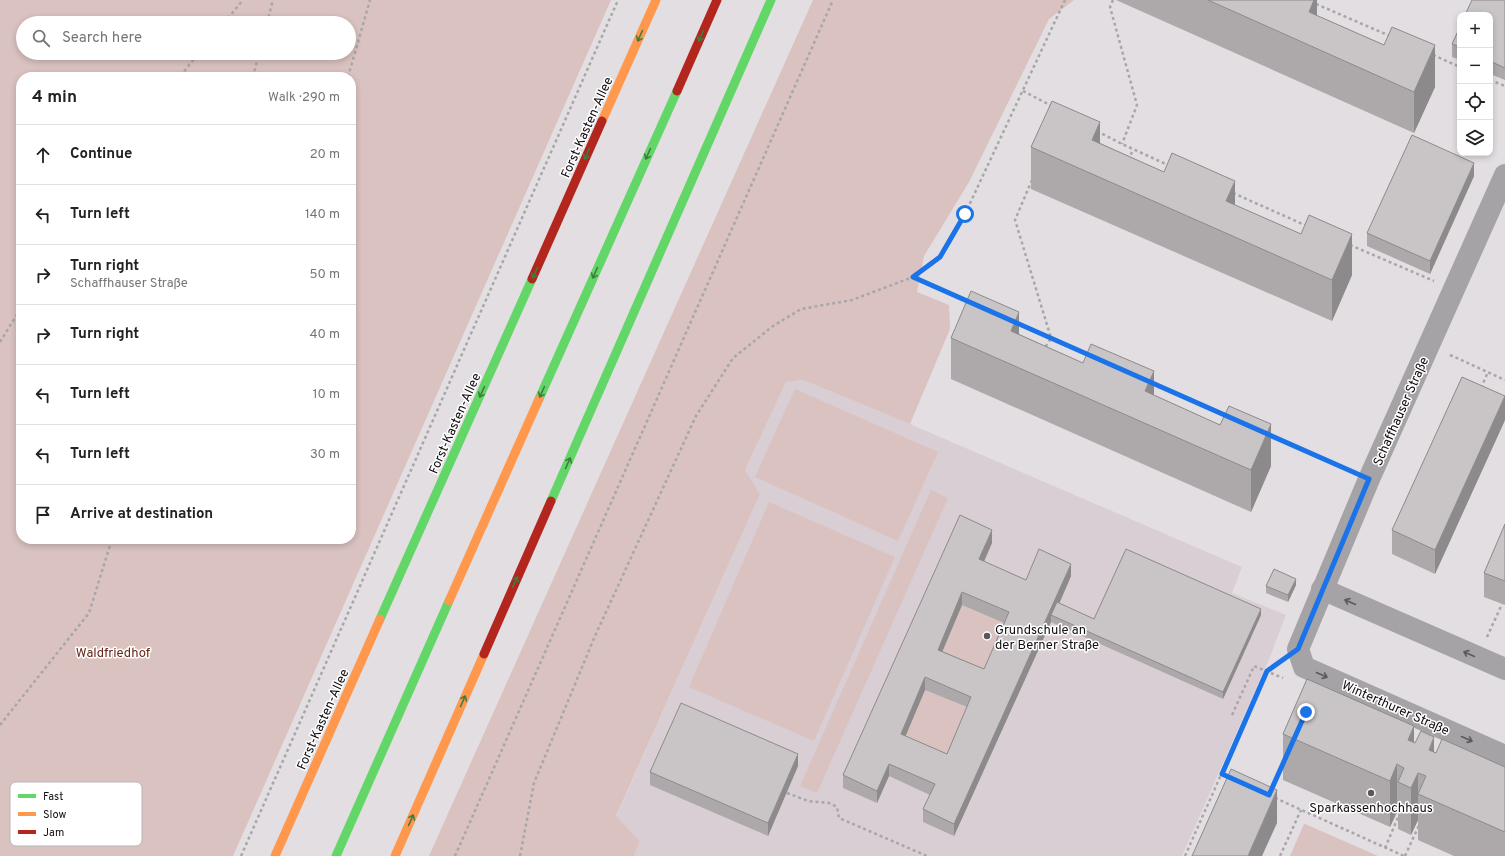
<!DOCTYPE html>
<meta charset="utf-8">
<style>
body{margin:0;font-family:Overpass,sans-serif;background:#f2f2f2;color:#222}
.controls{position:absolute;right:12px;top:12px;display:grid;overflow:hidden;border-radius:8px;box-shadow:0 2px 6px #0003}
.controls button{width:36px;height:36px;display:grid;place-items:center;padding:0;border:0;border-bottom:1px solid #e0e0e0;background:#fff;color:#222;font:20px sans-serif}
.stop{position:absolute;width:12px;height:12px;margin:-9px;border:3px solid #1a73e8;border-radius:50%;background:#fff}
.stop.end{background:#1a73e8;border-color:#fff;box-shadow:0 1px 4px #0008}
.list{margin:0;padding:0;list-style:none}
h2{display:flex;justify-content:space-between;align-items:center;height:52px;margin:0;padding:0 16px;font-size:17px}
h2 small{font-size:13px;font-weight:400;color:#767676}
.list li{display:grid;grid-template-columns:26px 1fr auto;gap:12px;align-items:center;box-sizing:border-box;height:60px;padding:0 16px;border-top:1px solid #e0e0e0}
.list b{display:block;font-size:15px;white-space:nowrap}
.list p{margin:0;font-size:13px;white-space:nowrap;color:#767676}
.list em{font-size:13px;font-style:normal;color:#767676}
.icon{flex:none;width:22px;height:22px;fill:none;stroke:currentColor;stroke-width:2;stroke-linecap:round;stroke-linejoin:round}
.map{position:relative;flex:none;width:1505px;height:856px;overflow:hidden}
.search{position:absolute;background:#fff;box-shadow:0 2px 6px #0003;left:16px;top:16px;width:340px;height:44px;display:flex;align-items:center;gap:10px;box-sizing:border-box;padding:0 14px;border-radius:22px;color:#767676;font-size:15px}
.panel{position:absolute;background:#fff;box-shadow:0 2px 6px #0003;left:16px;top:72px;width:340px;height:472px;border-radius:16px}
.map>svg:first-child{display:block}
.built{fill:#daced5}
.green{fill:#d9c2bf;fill-rule:evenodd}
.lines{fill:none;stroke-linecap:round;stroke-linejoin:round}
.path{stroke:#a8a7a8;stroke-width:2.5;stroke-dasharray:3 3;stroke-linecap:butt}
.street{stroke:#a5a3a6;stroke-width:22}
.fast{stroke:#63d668;stroke-width:9}
.slow{stroke:#ff974d;stroke-width:9}
.jam{stroke:#b3261e;stroke-width:9}
.wall{fill:#ada9aa;fill-rule:evenodd}
.shaded-wall{fill:#8d8a8b}
.building{fill:#c9c5c6;stroke:#8d8a8b;fill-rule:evenodd}
.oneway{stroke:#3f7c40}
.oneway2{stroke:#5c585b}
.route{stroke:#1a73e8;stroke-width:5}
.poi-dot{fill:#5b5759;stroke:#fff;stroke-width:1.5}
.labels{text-anchor:middle;stroke-width:3;stroke-linejoin:round;paint-order:stroke}
.street-label{font-size:13px;fill:#120e10;stroke:#fff}
.poi-label{font-size:13px;fill:#120e10;stroke:#fff;text-anchor:start}
.park-label{font-size:13px;fill:#662415;stroke:#fff}
.key{fill:#fff;stroke:#b8b7b7;stroke-width:1}
.key-label{font-size:11px;fill:#120e10}
</style>
<div class="map">
<svg width="1505" height="856" viewBox="0 0 1505 856">
<rect width="100%" height="100%" fill="#e3dee1"/>
<polygon class="built" points="803,380 910,424 1242,567 1232,593 1286,615 1270,657 1182,856 634,856 640,841 616,817 760,494 745,470 786,382"/>
<g class="green">
<path d="M 0,0 L 611,0 L 233,856 L 0,856 ZM 23,23 L 349,23 L 349,53 L 23,53 ZM 21,77 L 351,77 L 351,539 L 21,539 Z"/>
<polygon points="813,0 1074,0 1049,19 969,182 924,256 917,292 949,305 950,329 910,424 803,380 786,382 745,470 760,494 616,816 640,841 634,856 429,856"/>
<polygon points="795,389 938,452 898,541 755,477"/>
<polygon points="931,490 948,498 817,793 800,786"/>
<polygon points="769,502 895,557 814,741 689,687"/>
<polygon points="962,605 1009,625 984,682 938,662"/>
<polygon points="925,690 971,709 947,767 901,747"/>
<polygon points="1304,824 1305,824 1378,856 1290,856"/>
</g>
<g class="lines">
<g class="path">
<polyline points="1113,0 1110,7 1137,105 1122,144"/>
<polyline points="1316,4 1390,36"/>
<polyline points="224,23 243,0"/>
<polyline points="267,23 273,0"/>
<polyline points="1433,55 1460,67"/>
<polyline points="182,77 185,70 199,53"/>
<polyline points="253,77 259,53"/>
<polyline points="348,77 370,0"/>
<polyline points="1490,80 1505,86"/>
<polyline points="1023,91 1052,106"/>
<polyline points="1097,131 1122,144 1170,166"/>
<polyline points="1128,160 1133,150"/>
<polyline points="1032,180 1015,220 1051,338 1045,348"/>
<polyline points="1233,193 1307,226"/>
<polyline points="1350,245 1434,281"/>
<polyline points="913,277 970,302"/>
<polyline points="1017,323 1089,355"/>
<polyline points="0,342 21,308"/>
<polyline points="1450,355 1505,380"/>
<polyline points="1152,383 1226,415"/>
<polyline points="1481,388 1488,372"/>
<polyline points="1269,434 1349,470"/>
<polyline points="1487,637 1502,604"/>
<polyline points="1232,715 1254,666 1283,678"/>
<polyline points="0,725 89,613 112,539"/>
<polyline points="1272,789 1284,761"/>
<polyline points="787,793 808,801 829,803 837,807 839,818 927,856"/>
<polyline points="1275,798 1404,856"/>
<polyline points="1385,848 1399,815"/>
<polyline points="241,856 618,0"/>
<polyline points="455,856 833,0"/>
<polyline points="520,856 534,783 595,636 696,416 733,358 773,326 801,309 852,300 913,277 940,257 965,214 1065,0"/>
<polyline points="1185,856 1267,671 1279,662"/>
<polyline points="1280,856 1301,810"/>
<polyline points="1405,856 1420,823"/>
</g>
<g class="street">
<polyline points="1505,175 1369,479 1298,649 1304,667 1505,756"/>
<polyline points="1322,589 1505,669"/>
</g>
<g class="fast">
<polyline points="539,399 677,91"/>
<polyline points="551,501 771,0"/>
<polyline points="380,619 532,279"/>
<polyline points="336,856 449,601"/>
</g>
<g class="slow">
<polyline points="602,121 656,0"/>
<polyline points="449,601 539,399"/>
<polyline points="275,856 380,619"/>
<polyline points="395,856 484,654"/>
</g>
<g class="jam">
<polyline points="677,91 717,0"/>
<polyline points="532,279 602,121"/>
<polyline points="484,654 551,501"/>
</g>
</g>
<g class="wall">
<polygon points="1116,0 1317,0 1317,16 1384,45 1435,87 1414,133"/>
<polygon points="1505,0 1505,80 1490,74 1490,15"/>
<polygon points="1460,27 1460,60 1452,57 1452,44"/>
<polygon points="1100,143 1235,205 1352,275 1332,321 1031,189 1031,147"/>
<polygon points="1474,176 1430,274 1367,246 1367,233"/>
<polygon points="1019,334 1220,425 1271,466 1251,512 951,379 951,338"/>
<polygon points="1505,420 1435,574 1392,554 1392,530"/>
<polygon points="1505,524 1505,605 1484,597 1484,573"/>
<path d="M 992,543 L 984,562 L 1026,580 L 1071,576 L 1059,603 L 1094,619 L 1261,615 L 1223,699 L 1051,622 L 954,836 L 923,822 L 923,809 L 930,795 L 889,776 L 877,803 L 843,788 L 843,775 ZM 962,605 L 1004,623 L 984,669 L 942,651 ZM 925,690 L 967,707 L 947,754 L 905,736 Z"/>
<polygon points="1296,585 1288,602 1266,593 1266,586"/>
<polygon points="1283,734 1414,743 1436,753 1505,767 1505,856 1454,856 1418,840 1418,820 1411,835 1398,829 1398,811 1390,827 1283,780"/>
<polygon points="798,766 768,836 650,785 650,772"/>
</g>
<g class="shaded-wall">
<polygon points="1314,0 1317,0 1317,33 1309,12"/>
<polygon points="1435,45 1435,87 1414,133 1414,92"/>
<polygon points="1100,122 1100,163 1092,140"/>
<polygon points="1474,163 1474,176 1430,274 1430,261"/>
<polygon points="1235,181 1235,222 1226,201"/>
<polygon points="1352,234 1352,275 1332,321 1332,280"/>
<polygon points="1019,312 1019,354 1011,331"/>
<polygon points="1154,371 1154,413 1145,391"/>
<polygon points="1505,396 1505,420 1435,574 1435,550"/>
<polygon points="1271,424 1271,466 1251,512 1251,470"/>
<polygon points="992,530 992,543 979,572 979,559"/>
<polygon points="1071,564 1071,576 1054,616 1051,615 1051,622 954,836 954,824"/>
<polygon points="1296,579 1296,585 1288,602 1288,595"/>
<polygon points="962,592 962,605 938,662 938,650"/>
<polygon points="1261,609 1261,615 1223,699 1223,692"/>
<polygon points="925,677 925,690 901,747 901,734"/>
<polygon points="1414,726 1414,772 1408,740"/>
<polygon points="1434,737 1434,783 1429,750"/>
<polygon points="798,754 798,766 768,836 768,823"/>
<polygon points="889,764 889,776 877,803 877,791"/>
<polygon points="1397,764 1397,811 1390,827 1390,781"/>
<polygon points="1418,773 1418,820 1411,835 1411,788"/>
<polygon points="1277,790 1277,823 1262,856 1248,856"/>
</g>
<g class="building">
<polygon points="1208,0 1314,0 1309,12 1384,45 1392,27 1435,45 1414,92"/>
<polygon points="1472,0 1505,0 1505,68 1490,61 1490,15 1465,15"/>
<polygon points="1460,27 1460,47 1452,44"/>
<polygon points="1052,101 1100,122 1092,140 1164,172 1172,153 1235,181 1226,201 1301,234 1309,215 1352,234 1332,280 1031,147"/>
<polygon points="1412,135 1474,163 1430,261 1367,233"/>
<polygon points="971,291 1019,312 1011,331 1083,363 1091,344 1154,371 1145,391 1220,425 1229,406 1271,424 1251,470 951,338"/>
<polygon points="1462,377 1505,396 1435,550 1392,530"/>
<path d="M 960,515 L 992,530 L 979,559 L 1026,580 L 1039,549 L 1071,564 L 954,824 L 923,809 L 935,784 L 889,764 L 877,791 L 843,775 ZM 962,592 L 1009,612 L 984,669 L 938,650 ZM 925,677 L 971,697 L 947,754 L 901,734 Z"/>
<polygon points="1505,524 1505,581 1484,573"/>
<polygon points="1126,549 1261,609 1223,692 1051,615 1057,602 1094,619"/>
<polygon points="1274,569 1296,579 1288,595 1266,586"/>
<polygon points="1307,679 1414,726 1408,740 1415,743 1421,731 1434,737 1429,750 1436,753 1442,739 1505,767 1505,832 1418,794 1426,776 1418,773 1411,788 1398,782 1404,768 1400,766 1397,764 1390,781 1283,734"/>
<polygon points="681,703 798,754 768,823 650,772"/>
<polygon points="1231,769 1277,790 1248,856 1192,856"/>
</g>
<defs><path id="oneway-shaft" d="M-6 0H5M1.5-3L5.5 0L1.5 3" fill="none" stroke-width="1.6" stroke-linecap="round" stroke-linejoin="round"/></defs>
<g class="oneway">
<use href="#oneway-shaft" transform="translate(640 36) rotate(114)"/>
<use href="#oneway-shaft" transform="translate(701 36) rotate(114)"/>
<use href="#oneway-shaft" transform="translate(587 154) rotate(114)"/>
<use href="#oneway-shaft" transform="translate(648 154) rotate(114)"/>
<use href="#oneway-shaft" transform="translate(535 273) rotate(114)"/>
<use href="#oneway-shaft" transform="translate(595 273) rotate(114)"/>
<use href="#oneway-shaft" transform="translate(482 392) rotate(114)"/>
<use href="#oneway-shaft" transform="translate(542 392) rotate(114)"/>
<use href="#oneway-shaft" transform="translate(568 463) rotate(-66)"/>
<use href="#oneway-shaft" transform="translate(515 582) rotate(-66)"/>
<use href="#oneway-shaft" transform="translate(463 701) rotate(-66)"/>
<use href="#oneway-shaft" transform="translate(411 820) rotate(-66)"/>
</g>
<g class="oneway2">
<use href="#oneway-shaft" transform="translate(1350 602) rotate(-156)"/>
<use href="#oneway-shaft" transform="translate(1469 654) rotate(-156)"/>
<use href="#oneway-shaft" transform="translate(1322 675) rotate(24)"/>
<use href="#oneway-shaft" transform="translate(1467 739) rotate(24)"/>
</g>
<g class="lines">
<polyline class="route" points="965,214 940,257 913,277 1369,479 1298,649 1267,671 1222,774 1269,795 1306,712"/>
</g>
<g class="poi-dot">
<circle cx="987" cy="636" r="4"/>
<circle cx="1371" cy="793" r="4"/>
</g>
<g class="labels">
<g class="street-label">
<text transform="translate(586 127) rotate(-66)" y="5">Forst-Kasten-Allee</text>
<text transform="translate(1400 411) rotate(-66)" y="5">Schaffhauser Straße</text>
<text transform="translate(454 423) rotate(-66)" y="5">Forst-Kasten-Allee</text>
<text transform="translate(1396 707) rotate(24)" y="5">Winterthurer Straße</text>
<text transform="translate(322 719) rotate(-66)" y="5">Forst-Kasten-Allee</text>
</g>
<g class="poi-label">
<text x="995" y="634">Grundschule an<tspan x="995" dy="15">der Berner Straße</tspan></text>
<text x="1371" y="812" text-anchor="middle">Sparkassenhochhaus</text>
</g>
<g class="park-label">
<text x="113" y="657">Waldfriedhof</text>
</g>
</g>
<rect x="10" y="782" width="132" height="64" rx="6" class="key"/>
<rect x="18" y="794" width="18" height="4" fill="#63d668"/>
<rect x="18" y="812" width="18" height="4" fill="#ff974d"/>
<rect x="18" y="830" width="18" height="4" fill="#b3261e"/>
<g class="key-label">
<text x="43" y="800">Fast</text>
<text x="43" y="818">Slow</text>
<text x="43" y="836">Jam</text>
</g>
</svg>
<div class="controls">
<button>+</button>
<button>−</button>
<button><svg class="icon" aria-label="locate" viewBox="0 0 24 24"><circle cx="12" cy="12" r="6"/><path d="M12 2v4M12 18v4M2 12h4M18 12h4"/></svg></button>
<button><svg class="icon" aria-label="layers" viewBox="0 0 24 24"><path d="M12 4l9 5-9 5-9-5zM3 14l9 5 9-5"/></svg></button>
</div>
<div class="stop" style="left:965px;top:214px"></div>
<div class="stop end" style="left:1306px;top:712px"></div>
<div class="search"><svg class="icon" aria-label="search" viewBox="0 0 24 24"><circle cx="10" cy="10" r="6"/><path d="M15 15l6 6"/></svg>Search here</div>
<section class="panel">
<h2>4 min<small>Walk · 290 m</small></h2>
<ul class="list">
<li><svg class="icon" aria-label="ahead" viewBox="0 0 24 24"><path d="M12 20V5M6 11l6-6 6 6"/></svg><div><b>Continue</b></div><em>20 m</em></li>
<li><svg class="icon" aria-label="left" viewBox="0 0 24 24"><path d="M17 20v-9H6M10 6l-5 5 5 5"/></svg><div><b>Turn left</b></div><em>140 m</em></li>
<li><svg class="icon" aria-label="right" viewBox="0 0 24 24"><path d="M7 20v-9h11M14 6l5 5-5 5"/></svg><div><b>Turn right</b><p>Schaffhauser Straße</p></div><em>50 m</em></li>
<li><svg class="icon" aria-label="right" viewBox="0 0 24 24"><path d="M7 20v-9h11M14 6l5 5-5 5"/></svg><div><b>Turn right</b></div><em>40 m</em></li>
<li><svg class="icon" aria-label="left" viewBox="0 0 24 24"><path d="M17 20v-9H6M10 6l-5 5 5 5"/></svg><div><b>Turn left</b></div><em>10 m</em></li>
<li><svg class="icon" aria-label="left" viewBox="0 0 24 24"><path d="M17 20v-9H6M10 6l-5 5 5 5"/></svg><div><b>Turn left</b></div><em>30 m</em></li>
<li><svg class="icon" aria-label="arrive" viewBox="0 0 24 24"><path d="M6 21V4h12l-3 4 3 4H6"/></svg><div><b>Arrive at destination</b></div></li>
</ul>
</section>
</div>
